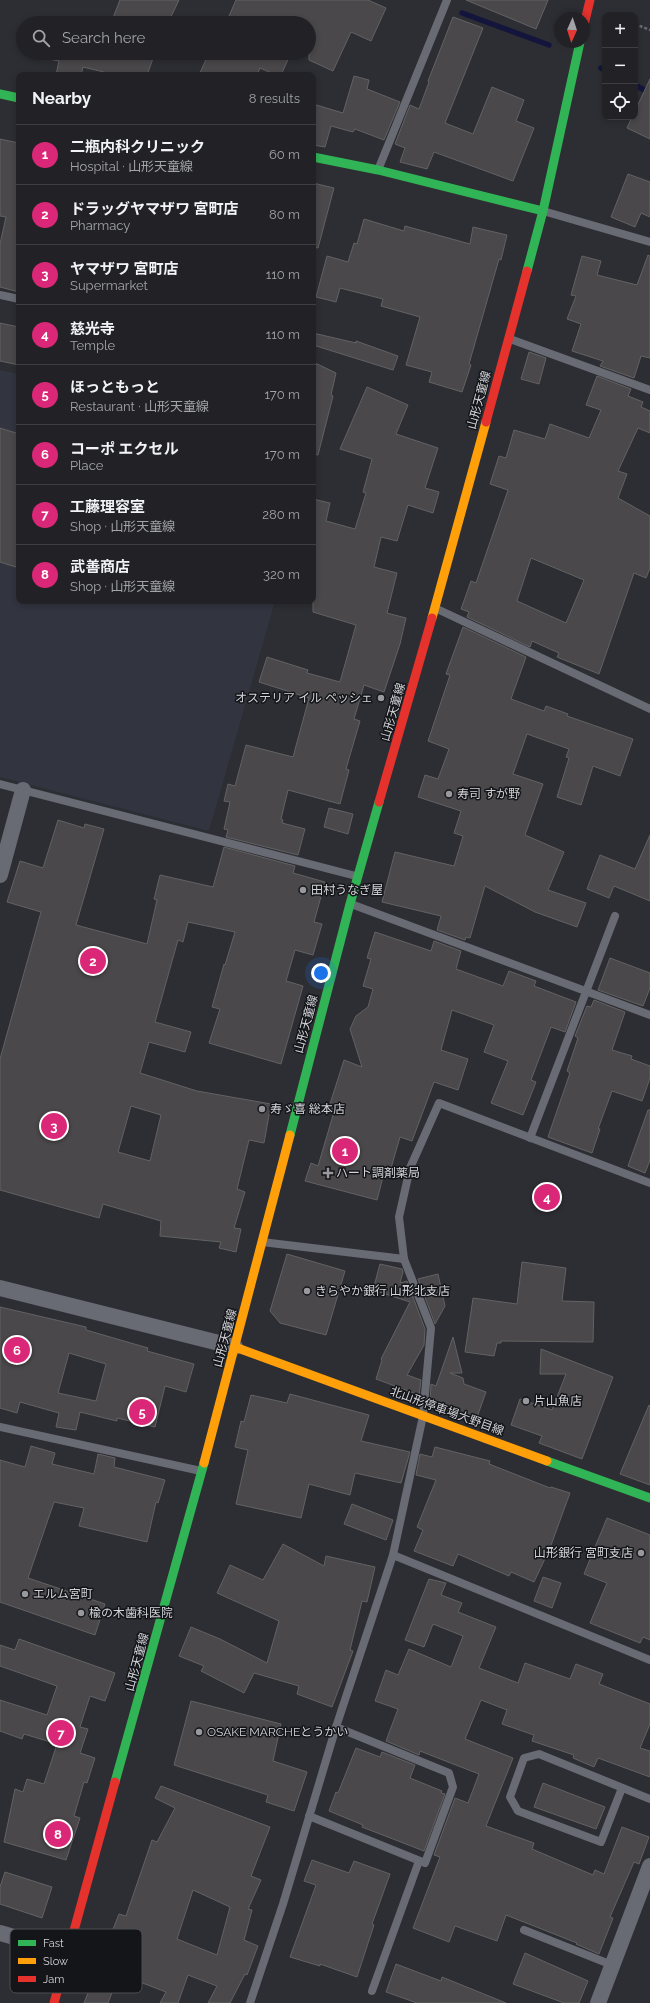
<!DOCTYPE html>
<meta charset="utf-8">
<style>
body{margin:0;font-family:Raleway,"Noto Sans JP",sans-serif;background:#2e2f32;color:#f1f3f6}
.controls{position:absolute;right:12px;top:12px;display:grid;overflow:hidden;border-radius:8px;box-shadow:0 2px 6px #0003}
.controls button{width:36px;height:36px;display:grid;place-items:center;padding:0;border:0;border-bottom:1px solid #3f3f43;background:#222226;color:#f1f3f6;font:20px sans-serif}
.compass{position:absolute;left:554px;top:12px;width:36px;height:36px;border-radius:50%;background:#222226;box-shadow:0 2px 6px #0003;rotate:183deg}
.you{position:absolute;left:321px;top:973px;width:14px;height:14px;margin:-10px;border:3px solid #fff;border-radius:50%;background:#1a73e8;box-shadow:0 0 0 6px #1a73e833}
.badge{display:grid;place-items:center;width:26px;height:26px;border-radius:50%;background:#db2777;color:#fff;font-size:13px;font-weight:700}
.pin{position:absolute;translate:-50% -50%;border:2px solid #fff;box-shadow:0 1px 4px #0006}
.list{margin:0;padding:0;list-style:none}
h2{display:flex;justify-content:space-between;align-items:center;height:52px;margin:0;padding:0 16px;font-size:17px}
h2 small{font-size:13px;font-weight:400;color:#a2a4a7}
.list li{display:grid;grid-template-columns:26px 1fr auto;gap:12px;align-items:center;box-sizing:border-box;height:60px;padding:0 16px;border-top:1px solid #3f3f43}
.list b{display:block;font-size:15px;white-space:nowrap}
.list p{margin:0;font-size:13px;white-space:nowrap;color:#a2a4a7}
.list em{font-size:13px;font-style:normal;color:#a2a4a7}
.icon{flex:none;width:22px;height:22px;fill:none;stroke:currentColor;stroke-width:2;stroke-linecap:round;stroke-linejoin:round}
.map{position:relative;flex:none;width:650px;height:2003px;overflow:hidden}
.search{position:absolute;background:#222226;box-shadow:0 2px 6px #0003;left:16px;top:16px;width:300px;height:44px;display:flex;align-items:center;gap:10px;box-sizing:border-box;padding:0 14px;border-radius:22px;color:#a2a4a7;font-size:15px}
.panel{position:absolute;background:#222226;box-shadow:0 2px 6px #0003;left:16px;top:72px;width:300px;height:532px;border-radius:8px}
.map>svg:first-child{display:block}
.built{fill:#323440}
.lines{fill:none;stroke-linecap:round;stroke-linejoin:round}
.stream{stroke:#14153d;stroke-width:5.5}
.building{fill:#4a484a;stroke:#636263;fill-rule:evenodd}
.path{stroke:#696b74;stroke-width:2.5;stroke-dasharray:3 2;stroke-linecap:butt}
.lane{stroke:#686a74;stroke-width:8}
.street{stroke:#686a74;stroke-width:16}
.fast{stroke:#30b455;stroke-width:9}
.slow{stroke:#ff9f0a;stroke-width:9}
.jam{stroke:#e5322d;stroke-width:9}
.poi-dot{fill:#98999e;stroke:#141519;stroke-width:1.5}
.labels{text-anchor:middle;stroke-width:3;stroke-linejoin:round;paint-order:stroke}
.street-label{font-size:12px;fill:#d2d3d8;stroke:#141519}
.poi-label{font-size:12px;fill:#d2d3d8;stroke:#141519;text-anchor:start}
.key{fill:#141519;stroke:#4d4e52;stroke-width:1}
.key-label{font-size:11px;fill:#d2d3d8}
</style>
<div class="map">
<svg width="650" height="2003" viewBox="0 0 650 2003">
<rect width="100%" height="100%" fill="#2d2e33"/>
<polygon class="built" points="0,370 19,374 19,601 275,601 209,831 0,777"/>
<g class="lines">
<g class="stream">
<polyline points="462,13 549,45"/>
<polyline points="601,68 605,70"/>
<polyline points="635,85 650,93"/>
</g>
</g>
<g class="building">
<polygon points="120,0 179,0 168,23 111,23"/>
<polygon points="236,0 368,0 386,8 371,41 351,32 333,71 309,60 309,23 226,23"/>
<polygon points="466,0 548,0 536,29"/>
<polygon points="453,17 483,28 445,123 473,134 492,87 524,100 516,121 534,128 513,181 434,152 427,169 400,162 405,148 395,144 410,105 419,109 429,82 428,81"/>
<polygon points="50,53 155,53 147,75 116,75 83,67 81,75 56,75 59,61 49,59"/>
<polygon points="209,53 291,53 281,75 276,75 260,68 257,75 199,75"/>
<polygon points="354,76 369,80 367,89 400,102 384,140 355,129 353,132 331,126 325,147 313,145 313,104 343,113"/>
<polygon points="650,79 650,139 627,128 632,117 635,117 635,111"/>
<polygon points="0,139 19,143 19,292 0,287 0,244 6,217 0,216"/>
<polygon points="628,174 650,182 650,217 641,213 635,227 611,217"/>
<polygon points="313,183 334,188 318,248 313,247"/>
<polygon points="364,219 404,231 405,226 470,244 473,227 507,235 501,260 499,259 469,364 471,365 462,392 429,382 432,372 406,365 420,317 381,306 383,299 340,288 336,302 316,297 327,256 348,262 354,243 357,244"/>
<polygon points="648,255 650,256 650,358 641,356 634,378 600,366 603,361 572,351 581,324 567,319 576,296 571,295 582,256 601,261 597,275 637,285"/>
<polygon points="0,323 19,327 19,365 0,361"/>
<polygon points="313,333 356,343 356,341 398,356 393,370 313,345"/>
<polygon points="529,352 546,358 539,384 521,379"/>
<polygon points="313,362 336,373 331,395 333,396 318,455 313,454"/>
<path d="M 597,376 L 631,389 L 628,396 L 643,402 L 641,407 L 650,411 L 650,433 L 638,428 L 618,471 L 627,474 L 618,498 L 650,516 L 650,568 L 646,578 L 634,573 L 599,674 L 557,657 L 559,653 L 532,641 L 530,647 L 467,617 L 469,612 L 461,609 L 471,581 L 476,583 L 508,490 L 490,484 L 499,456 L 506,458 L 514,430 L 545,439 L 550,424 L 589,438 L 601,410 L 586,405 ZM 531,558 L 584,580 L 566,623 L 517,601 Z"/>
<polygon points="367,387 408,405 396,434 438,448 425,488 439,492 433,513 408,505 397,541 381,537 374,567 397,573 387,613 406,618 400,644 384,692 364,685 354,719 360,721 346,769 349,770 340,804 288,790 281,819 283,820 282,823 305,829 298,855 226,837 228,830 224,829 230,802 224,801 228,784 235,786 246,745 293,757 309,698 259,682 267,657 308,670 307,673 340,682 356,625 313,612 313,499 330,503 326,521 355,529 366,493 363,492 372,459 340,449"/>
<polygon points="0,428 19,434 19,568 0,562"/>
<polygon points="463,627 526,657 511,699 544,711 546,706 568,714 567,716 633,739 620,776 593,766 581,805 557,797 569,758 566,757 569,749 527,734 513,774 543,784 525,835 564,852 548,890 586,903 577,927 535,912 485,886 470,938 466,937 465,940 437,930 441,916 382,902 395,852 454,866 463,836 454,833 461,811 418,797 425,775 438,779 449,749 428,741 450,675 446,674"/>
<polygon points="329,808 353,814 348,834 324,827"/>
<path d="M 58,820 L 84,828 L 85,824 L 104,829 L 76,925 L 147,944 L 157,900 L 154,899 L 160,875 L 213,887 L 224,847 L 295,866 L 293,873 L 325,882 L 314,922 L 322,924 L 313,955 L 295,950 L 286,981 L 303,986 L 281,1064 L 209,1043 L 220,1009 L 212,1007 L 224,964 L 225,965 L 235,932 L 188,922 L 183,942 L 178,940 L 155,1022 L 191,1032 L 185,1052 L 149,1042 L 140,1073 L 197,1091 L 271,1104 L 264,1143 L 249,1140 L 237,1189 L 245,1192 L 234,1228 L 241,1229 L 236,1252 L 219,1248 L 221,1242 L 160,1236 L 161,1221 L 103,1204 L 99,1218 L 0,1190 L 0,1059 L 41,912 L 7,902 L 20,861 L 43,868 ZM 131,1106 L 161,1115 L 150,1161 L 118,1152 Z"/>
<polygon points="650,835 650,901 614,886 609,898 587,889 600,855 635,869"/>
<polygon points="375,932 431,951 434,941 461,951 456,969 503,986 509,971 536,981 534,986 576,1002 565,1032 551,1027 531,1080 536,1082 523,1115 491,1103 508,1061 484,1052 494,1025 452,1010 441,1050 468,1059 458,1090 434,1082 412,1141 400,1137 389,1175 384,1173 377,1200 305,1181 311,1163 318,1166 334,1112 328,1110 344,1060 362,1067 350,1029 356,1016 368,1007 373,989 363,986 371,959 367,958"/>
<polygon points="610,958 650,973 650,988 643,1006 598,990"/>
<polygon points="594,1000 625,1012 612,1050 632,1056 631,1059 650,1066 650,1078 642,1101 612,1091 598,1129 600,1129 592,1153 548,1137 570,1073 567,1071 578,1038 575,1036 587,1006 591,1007"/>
<polygon points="648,1110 650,1110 650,1160 645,1173 628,1166"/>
<polygon points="287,1254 345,1271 326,1335 280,1323 270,1311"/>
<polygon points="522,1262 566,1268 562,1301 594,1302 593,1342 501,1341 501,1343 497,1343 494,1356 465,1352 473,1298 517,1304"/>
<polygon points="380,1264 402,1269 403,1272 400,1283 407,1281 425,1329 424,1345 407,1375 421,1380 419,1395 376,1379 382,1360 381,1359 410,1302 373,1290"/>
<polygon points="438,1274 445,1306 435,1324 418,1279"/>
<path d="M 0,1307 L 86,1327 L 86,1330 L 148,1348 L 147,1351 L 194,1364 L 186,1392 L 165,1386 L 155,1427 L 117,1418 L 117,1421 L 80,1412 L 76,1430 L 56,1427 L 59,1413 L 20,1402 L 17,1413 L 0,1408 ZM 69,1353 L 106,1364 L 96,1401 L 58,1393 Z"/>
<polygon points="453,1337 462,1373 450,1373 463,1378 464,1384 486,1392 476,1420 430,1404 431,1384 436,1386"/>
<polygon points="541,1349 613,1377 582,1459 539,1443 542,1436 511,1425 520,1399 552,1410 566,1374 540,1374"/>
<polygon points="290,1394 369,1415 361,1441 410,1452 401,1483 355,1473 350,1495 309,1484 301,1518 236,1504 248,1450 235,1447 241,1421 244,1422 251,1395 287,1403"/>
<polygon points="649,1405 650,1406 650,1485 620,1474"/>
<polygon points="31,1446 55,1453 52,1464 94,1474 98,1454 115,1458 114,1467 165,1480 158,1503 156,1502 147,1542 79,1526 84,1508 54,1502 28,1578 105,1604 95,1635 0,1602 0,1460 25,1467"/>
<polygon points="435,1447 490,1461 489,1464 550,1488 551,1487 570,1493 550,1548 534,1582 511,1572 509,1576 458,1554 453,1566 414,1551 423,1530 417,1527 436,1480 416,1475 420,1454 432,1457"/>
<polygon points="352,1504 393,1520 386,1540 344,1524"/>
<polygon points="607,1518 650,1535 650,1640 643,1637 640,1643 590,1623 607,1583 584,1574"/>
<polygon points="283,1544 324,1566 326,1556 375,1567 367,1602 362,1601 350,1650 353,1651 332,1707 297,1694 299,1686 254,1673 244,1693 201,1671 204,1666 179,1656 191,1627 220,1639 267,1663 279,1621 217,1593 230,1565 263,1580"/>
<polygon points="543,1577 561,1583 552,1608 534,1601"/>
<polygon points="429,1579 446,1583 441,1595 462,1603 458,1612 496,1627 479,1668 518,1683 525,1663 570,1679 576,1664 603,1674 599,1684 650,1704 650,1724 640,1748 650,1751 650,1777 598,1758 594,1767 573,1758 574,1755 532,1741 534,1735 502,1724 507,1710 481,1700 465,1739 513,1758 486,1826 534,1843 532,1849 593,1875 595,1870 604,1874 622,1827 649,1837 639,1864 634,1862 610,1917 613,1918 599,1954 576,1944 577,1943 506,1915 497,1941 455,1926 449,1942 413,1928 440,1857 434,1855 455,1798 468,1803 479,1774 420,1751 419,1755 386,1741 398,1709 375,1701 386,1670 398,1675 409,1649 451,1667 463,1636 433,1624 424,1647 405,1640"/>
<polygon points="19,1639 115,1673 105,1701 90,1696 80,1727 88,1729 80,1753 95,1758 87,1783 84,1782 74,1816 80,1818 66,1860 4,1842 15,1789 23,1792 27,1779 44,1784 57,1744 24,1734 22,1739 0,1731 0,1700 47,1715 57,1686 0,1666 0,1645 15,1650"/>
<polygon points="191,1701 281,1724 273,1761 307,1772 294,1811 266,1802 268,1795 174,1765"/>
<polygon points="356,1748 380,1757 382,1752 415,1765 410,1778 442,1791 441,1793 445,1794 424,1851 362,1827 363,1825 329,1811 336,1792 338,1793"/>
<polygon points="543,1783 605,1807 596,1829 534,1807"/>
<path d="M 161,1786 L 270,1827 L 251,1876 L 261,1880 L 248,1909 L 252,1910 L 244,1940 L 258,1946 L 247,1975 L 245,1974 L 230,2003 L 208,2003 L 217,1986 L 188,1975 L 178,2003 L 160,2003 L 166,1992 L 119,1974 L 108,2003 L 84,2003 L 119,1914 L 126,1916 L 152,1840 L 157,1842 L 175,1808 L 155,1798 ZM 193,1890 L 230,1907 L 217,1955 L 177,1939 Z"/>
<polygon points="312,1860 349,1873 354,1861 390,1874 372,1924 374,1925 357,1977 320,1964 320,1966 290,1957 316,1885 304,1881"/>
<polygon points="5,1872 52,1887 42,1918 0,1904 0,1887"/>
<polygon points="525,1953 588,1981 579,2003 564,2003 513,1984"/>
<polygon points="396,1964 441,1981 442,1977 506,2003 417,2003 386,1992"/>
</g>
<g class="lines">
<polyline class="path" points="635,24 650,30"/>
<g class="lane">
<polyline points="378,170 447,0"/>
<polyline points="543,211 650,242"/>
<polyline points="0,295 19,299"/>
<polyline points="510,339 650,390"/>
<polyline points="435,608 650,709"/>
<polyline points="0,784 356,876"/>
<polyline points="351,904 650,1015"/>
<polyline points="530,1138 615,916"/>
<polyline points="262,1242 404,1259"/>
<polyline points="0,1427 201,1471"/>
<polyline points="393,1555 650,1660"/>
<polyline points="622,1788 601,1842 518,1811 510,1797 524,1758 539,1754 650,1799"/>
<polyline points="309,1816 425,1863 453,1787 449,1773 336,1727"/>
<polyline points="524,1930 612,1965"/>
<polyline points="372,1991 419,1861"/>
<polyline points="250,2003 283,1904 336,1727 393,1555 423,1416 431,1328 404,1259 399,1217 410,1168 439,1103 650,1183"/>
</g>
<g class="street">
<polyline points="0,875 23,790"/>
<polyline points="0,1288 235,1347"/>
<polyline points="0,1933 69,1953"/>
<polyline points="598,2003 650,1866"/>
</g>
<g class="fast">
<polyline points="0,94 19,98"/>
<polyline points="313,157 378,170 543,211 527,271"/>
<polyline points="543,211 580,42"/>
<polyline points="290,1135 350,904 379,802"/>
<polyline points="547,1461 650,1498"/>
<polyline points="115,1782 204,1463"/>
</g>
<g class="slow">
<polyline points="432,618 486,422"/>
<polyline points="235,1347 547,1461"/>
<polyline points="204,1463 290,1135"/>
</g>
<g class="jam">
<polyline points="584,25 590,0"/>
<polyline points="486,422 527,271"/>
<polyline points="379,802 432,618"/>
<polyline points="54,2003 115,1782"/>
</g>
</g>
<g class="poi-dot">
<circle cx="381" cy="698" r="4"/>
<circle cx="449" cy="794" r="4"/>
<circle cx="303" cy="890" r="4"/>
<circle cx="262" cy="1109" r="4"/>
<path d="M326 1167h4v4h4v4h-4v4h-4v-4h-4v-4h4z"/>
<circle cx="307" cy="1291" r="4"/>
<circle cx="526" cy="1401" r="4"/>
<circle cx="641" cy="1553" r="4"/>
<circle cx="25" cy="1594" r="4"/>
<circle cx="81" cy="1613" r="4"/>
<circle cx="199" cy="1732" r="4"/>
</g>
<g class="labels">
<g class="street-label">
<text transform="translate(479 400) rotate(-75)" y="4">山形天童線</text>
<text transform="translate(393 712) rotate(-74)" y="4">山形天童線</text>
<text transform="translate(306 1024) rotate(-75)" y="4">山形天童線</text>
<text transform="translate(225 1338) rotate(-75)" y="4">山形天童線</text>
<text transform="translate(447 1411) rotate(20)" y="4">北山形停車場大野目線</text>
<text transform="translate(137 1662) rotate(-75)" y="4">山形天童線</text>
</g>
<g class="poi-label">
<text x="373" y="702" text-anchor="end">オステリア イル ペッシェ</text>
<text x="457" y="798">寿司 すが野</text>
<text x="311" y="894">田村うなぎ屋</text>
<text x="270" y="1113">寿ゞ喜 総本店</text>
<text x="336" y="1177">ハート調剤薬局</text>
<text x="315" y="1295">きらやか銀行 山形北支店</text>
<text x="534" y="1405">片山魚店</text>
<text x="633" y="1557" text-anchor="end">山形銀行 宮町支店</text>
<text x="33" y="1598">エルム宮町</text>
<text x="89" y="1617">楡の木歯科医院</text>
<text x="207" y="1736">OSAKE MARCHEとうかい</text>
</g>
</g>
<rect x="10" y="1929" width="132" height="64" rx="6" class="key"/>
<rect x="18" y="1940" width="18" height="6" fill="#30b455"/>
<rect x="18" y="1958" width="18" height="6" fill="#ff9f0a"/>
<rect x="18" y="1976" width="18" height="6" fill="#e5322d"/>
<g class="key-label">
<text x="43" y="1947">Fast</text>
<text x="43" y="1965">Slow</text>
<text x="43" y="1983">Jam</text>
</g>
</svg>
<div class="controls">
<button>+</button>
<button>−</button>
<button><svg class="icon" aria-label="locate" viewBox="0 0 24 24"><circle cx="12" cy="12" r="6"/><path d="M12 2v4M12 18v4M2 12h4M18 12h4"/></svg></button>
</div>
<svg class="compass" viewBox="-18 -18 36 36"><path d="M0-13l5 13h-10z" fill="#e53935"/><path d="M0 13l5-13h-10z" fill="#a2a4a7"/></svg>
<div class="you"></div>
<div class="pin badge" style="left:345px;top:1151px">1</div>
<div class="pin badge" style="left:93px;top:961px">2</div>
<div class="pin badge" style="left:54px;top:1126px">3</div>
<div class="pin badge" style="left:547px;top:1197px">4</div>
<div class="pin badge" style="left:142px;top:1412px">5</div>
<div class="pin badge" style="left:17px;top:1350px">6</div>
<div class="pin badge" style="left:61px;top:1733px">7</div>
<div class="pin badge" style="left:58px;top:1834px">8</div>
<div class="search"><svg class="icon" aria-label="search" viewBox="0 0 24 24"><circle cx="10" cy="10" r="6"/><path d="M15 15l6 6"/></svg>Search here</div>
<section class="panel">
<h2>Nearby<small>8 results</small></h2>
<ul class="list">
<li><span class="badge">1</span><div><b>二瓶内科クリニック</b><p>Hospital · 山形天童線</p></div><em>60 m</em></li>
<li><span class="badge">2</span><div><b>ドラッグヤマザワ 宮町店</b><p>Pharmacy</p></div><em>80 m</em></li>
<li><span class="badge">3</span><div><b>ヤマザワ 宮町店</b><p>Supermarket</p></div><em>110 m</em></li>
<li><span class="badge">4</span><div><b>慈光寺</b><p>Temple</p></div><em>110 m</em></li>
<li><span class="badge">5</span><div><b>ほっともっと</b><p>Restaurant · 山形天童線</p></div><em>170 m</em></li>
<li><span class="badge">6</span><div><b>コーポ エクセル</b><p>Place</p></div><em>170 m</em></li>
<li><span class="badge">7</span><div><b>工藤理容室</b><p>Shop · 山形天童線</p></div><em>280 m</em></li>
<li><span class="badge">8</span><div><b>武善商店</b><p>Shop · 山形天童線</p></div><em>320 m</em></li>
</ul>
</section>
</div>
